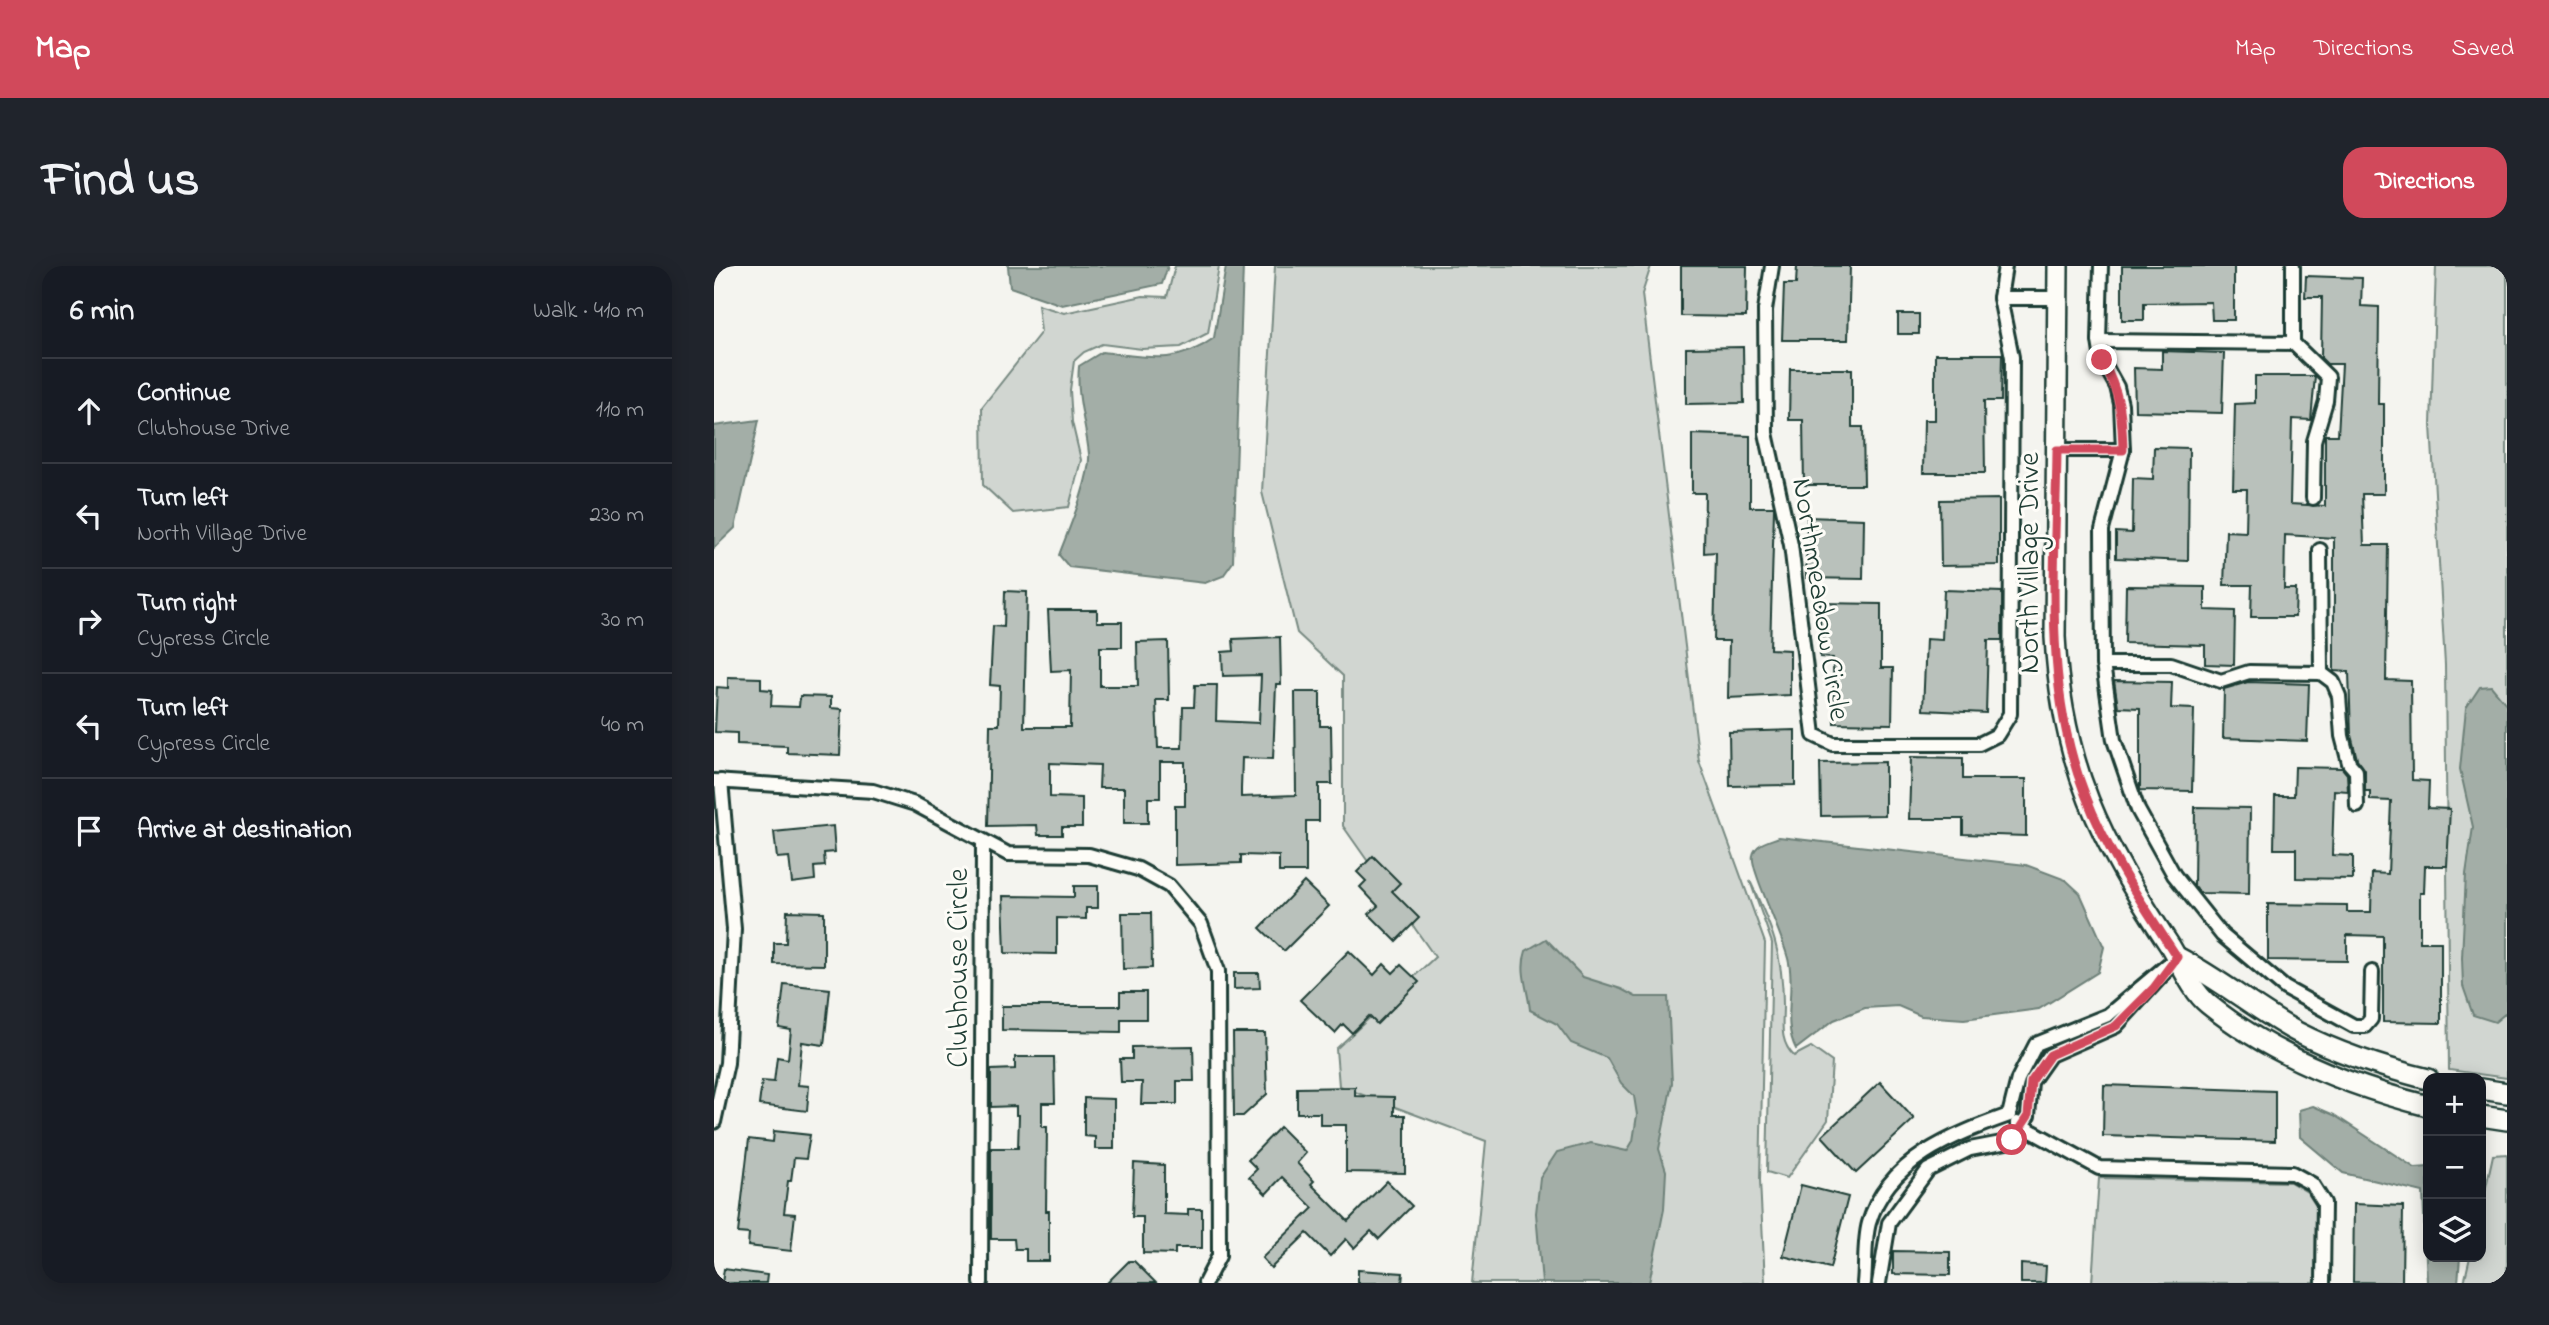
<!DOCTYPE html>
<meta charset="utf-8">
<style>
body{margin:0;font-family:"Indie Flower",sans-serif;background:#20242c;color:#f1f3f6}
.controls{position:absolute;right:21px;bottom:21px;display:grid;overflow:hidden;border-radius:14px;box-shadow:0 4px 18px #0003}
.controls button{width:63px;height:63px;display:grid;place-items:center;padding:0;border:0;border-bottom:2px solid #363941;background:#171b24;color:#f1f3f6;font:35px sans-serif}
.stop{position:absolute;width:21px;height:21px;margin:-16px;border:5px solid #d1495b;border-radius:50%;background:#fff}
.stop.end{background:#d1495b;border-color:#fff;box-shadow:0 2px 7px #0008}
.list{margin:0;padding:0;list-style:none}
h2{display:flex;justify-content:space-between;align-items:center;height:91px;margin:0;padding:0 28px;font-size:30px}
h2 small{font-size:23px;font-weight:400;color:#9ea1a6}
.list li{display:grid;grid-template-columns:46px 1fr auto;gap:21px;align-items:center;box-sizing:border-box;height:105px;padding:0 28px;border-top:2px solid #363941}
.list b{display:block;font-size:26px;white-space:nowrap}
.list p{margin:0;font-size:23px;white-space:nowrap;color:#9ea1a6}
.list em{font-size:23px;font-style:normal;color:#9ea1a6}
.icon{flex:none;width:38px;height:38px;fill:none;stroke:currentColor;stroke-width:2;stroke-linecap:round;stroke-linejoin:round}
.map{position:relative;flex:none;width:1793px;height:1017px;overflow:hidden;border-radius:21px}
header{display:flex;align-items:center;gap:42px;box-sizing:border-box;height:98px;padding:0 35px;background:#d1495b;color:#fff}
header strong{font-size:33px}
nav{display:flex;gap:38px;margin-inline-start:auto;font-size:24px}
.intro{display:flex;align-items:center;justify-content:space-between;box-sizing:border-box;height:168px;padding:0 42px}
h1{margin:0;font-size:49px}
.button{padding:18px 32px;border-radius:21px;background:#d1495b;color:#fff;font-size:24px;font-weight:700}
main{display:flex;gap:42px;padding:0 42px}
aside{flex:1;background:#171b24;border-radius:21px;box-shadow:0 4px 18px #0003}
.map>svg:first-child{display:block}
.green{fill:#d1d6d1;stroke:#788a82;stroke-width:2}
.water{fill:#a3aea7;stroke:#6e8179;stroke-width:2}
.building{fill:#b9c1bb;stroke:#1f3d34;stroke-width:2}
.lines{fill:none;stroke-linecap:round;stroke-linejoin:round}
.street-casing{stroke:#1f3d34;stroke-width:18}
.secondary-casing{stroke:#1f3d34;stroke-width:24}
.street{stroke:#fdfcf7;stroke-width:12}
.secondary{stroke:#fdfcf7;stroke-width:19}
.route{stroke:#d1495b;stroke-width:9}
.labels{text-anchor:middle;stroke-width:6;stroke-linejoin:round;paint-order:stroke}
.street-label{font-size:30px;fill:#1f3d34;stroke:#fdfcf7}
</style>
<header>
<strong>Map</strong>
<nav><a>Map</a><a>Directions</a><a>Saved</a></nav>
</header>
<div class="intro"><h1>Find us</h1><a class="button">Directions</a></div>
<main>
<aside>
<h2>6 min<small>Walk · 410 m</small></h2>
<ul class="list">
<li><svg class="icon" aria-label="ahead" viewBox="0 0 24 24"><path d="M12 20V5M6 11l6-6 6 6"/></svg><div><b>Continue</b><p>Clubhouse Drive</p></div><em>110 m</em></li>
<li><svg class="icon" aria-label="left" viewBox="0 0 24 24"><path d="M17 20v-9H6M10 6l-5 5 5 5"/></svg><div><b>Turn left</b><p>North Village Drive</p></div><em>230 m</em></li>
<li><svg class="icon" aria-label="right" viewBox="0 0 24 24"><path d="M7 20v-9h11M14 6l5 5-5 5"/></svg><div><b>Turn right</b><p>Cypress Circle</p></div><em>30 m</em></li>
<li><svg class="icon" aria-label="left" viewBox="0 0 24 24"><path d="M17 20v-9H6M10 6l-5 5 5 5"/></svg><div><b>Turn left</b><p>Cypress Circle</p></div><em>40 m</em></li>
<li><svg class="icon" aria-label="arrive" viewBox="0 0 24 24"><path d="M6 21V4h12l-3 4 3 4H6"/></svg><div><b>Arrive at destination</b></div></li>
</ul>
</aside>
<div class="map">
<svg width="1793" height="1017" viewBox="0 0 1793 1017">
<rect width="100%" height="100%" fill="#f4f4ef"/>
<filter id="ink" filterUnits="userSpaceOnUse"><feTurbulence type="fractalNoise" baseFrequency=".0143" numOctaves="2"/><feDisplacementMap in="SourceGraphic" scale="14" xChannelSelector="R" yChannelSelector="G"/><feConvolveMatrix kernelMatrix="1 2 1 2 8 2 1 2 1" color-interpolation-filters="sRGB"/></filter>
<g filter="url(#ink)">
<g class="green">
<polygon points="461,0 505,0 494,67 467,81 428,83 388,78 370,86 360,95 356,124 358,156 367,194 355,241 299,247 269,219 268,141 327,66 324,39 350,47 429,30 453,31"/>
<polygon points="561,0 937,0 928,28 985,495 1051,677 1046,914 1051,1017 758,1017 772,875 625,820 622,783 721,691 629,560 629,410 583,367 548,226"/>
<polygon points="1722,0 1793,0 1793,812 1735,804 1731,399 1717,159"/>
<path d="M 1036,615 C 1058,661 1069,688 1069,739 C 1069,758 1065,775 1080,790 L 1097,781 L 1118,796 L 1114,854 L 1073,912 L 1053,906 L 1058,677 Z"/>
<polygon points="1793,888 1793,1017 1750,1017 1756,991 1767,991 1767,944 1779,889"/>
<polygon points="1385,912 1576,916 1593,926 1602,940 1601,1017 1378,1017"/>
</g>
<g class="water">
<polygon points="294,0 454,0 448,18 348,39 296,21"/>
<path d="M 512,0 L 529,0 L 519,296 L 509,310 L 491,317 L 355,301 L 345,289 C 354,265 377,212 375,188 C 372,158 362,132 365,100 L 388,86 C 432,91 462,100 500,72 Z"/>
<polygon points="45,154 21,262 0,282 0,160"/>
<polygon points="1777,420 1793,439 1793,746 1781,756 1759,749 1749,720 1748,692 1752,608 1759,561 1746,503 1752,442 1766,421"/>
<path d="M 1065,571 L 1312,599 L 1352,614 L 1366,627 L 1390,681 L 1384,706 L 1325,743 L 1250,753 L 1207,750 L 1184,740 L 1151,742 L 1120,754 L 1082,783 C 1068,756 1081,726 1075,697 C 1071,673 1035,602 1039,589 C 1042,577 1055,575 1065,571 Z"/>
<path d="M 832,673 L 869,711 L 907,723 L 922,731 L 954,731 L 958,817 L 945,883 L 952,905 L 950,943 L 935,1017 L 828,1017 L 822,947 L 826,912 L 843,886 L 877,877 L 913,885 L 919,875 L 923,849 L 920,830 L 907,817 L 893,792 L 857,777 L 843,758 L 816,744 C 814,723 805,705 812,685 Z"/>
<polygon points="1599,840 1620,849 1701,902 1714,901 1714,991 1746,991 1744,1017 1713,1017 1709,926 1629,907 1586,871 1585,844"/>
</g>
<g class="building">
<polygon points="967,0 1033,0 1032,51 967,50"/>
<polygon points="1083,0 1136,0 1134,74 1068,74 1070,18 1082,18"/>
<polygon points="1408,0 1520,0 1520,54 1498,54 1497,36 1430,37 1430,54 1408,54"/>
<polygon points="1592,10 1648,12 1647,40 1665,41 1664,138 1670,138 1670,228 1648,228 1650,279 1674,279 1672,414 1697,415 1698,514 1715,515 1714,542 1736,543 1733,600 1711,600 1710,627 1706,627 1706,676 1727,676 1727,757 1669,756 1669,670 1633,669 1633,695 1554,694 1554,638 1633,639 1633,646 1657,646 1658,607 1674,608 1677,535 1656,534 1656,525 1651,525 1651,504 1643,493 1637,469 1635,406 1620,405 1620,272 1571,269 1570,323 1582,323 1581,351 1537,351 1538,319 1510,319 1512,265 1532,266 1533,223 1519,223 1521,138 1541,137 1541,110 1601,110 1597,154 1578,153 1576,238 1611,240 1611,169 1624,169 1628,98 1613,98 1607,92 1608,31 1591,31"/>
<rect x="1184" y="48" width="21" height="20"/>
<polygon points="1029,81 1030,137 972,138 972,82"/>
<polygon points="1448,85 1510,87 1508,147 1421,145 1420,102 1448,103"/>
<polygon points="1221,88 1288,88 1287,135 1270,135 1271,207 1209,207 1210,154 1221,154"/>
<polygon points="1076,103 1138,103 1138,161 1149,161 1150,219 1090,219 1089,154 1075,154"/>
<polygon points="978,168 1036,170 1036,241 1060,241 1060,244 1056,383 1076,384 1076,429 1014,432 1015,375 1000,375 1002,286 990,287 991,227 978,227"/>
<polygon points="1440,181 1475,182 1474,295 1402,292 1402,266 1418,267 1419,212 1439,213"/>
<polygon points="1285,233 1285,299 1227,300 1226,234"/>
<polygon points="1093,251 1150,253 1149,313 1092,312"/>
<polygon points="1412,320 1491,321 1491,344 1521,345 1520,399 1491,398 1491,379 1411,377"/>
<polygon points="1230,324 1288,326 1288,374 1274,374 1272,447 1209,444 1212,373 1228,374"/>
<polygon points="291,325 313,326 310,461 356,461 357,404 337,405 334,344 383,344 383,356 408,356 408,381 386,381 386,420 424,420 423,376 454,375 455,434 442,434 444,482 468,482 469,441 480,441 481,419 503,419 502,455 545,457 547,409 509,410 508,386 520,385 519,373 566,371 567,418 562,418 559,493 528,492 527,523 527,531 582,529 581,426 606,426 606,460 617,460 618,518 605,518 605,555 592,555 592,606 565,606 565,590 527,589 527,597 461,599 461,540 471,540 471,496 446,496 446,532 434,532 434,557 410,557 410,522 385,522 386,499 336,497 336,531 368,532 368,561 348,561 348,569 324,569 323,559 274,560 276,459 285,459 286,420 276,419 279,360 290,361"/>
<polygon points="1106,337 1167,338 1167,402 1179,402 1178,458 1120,457 1119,392 1106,391"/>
<polygon points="14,411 47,412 47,423 58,424 57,440 85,441 86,430 117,431 117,442 128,443 126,489 73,487 73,480 23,478 23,467 1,466 3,421 14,422"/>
<polygon points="1400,415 1458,416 1457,442 1480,443 1478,525 1426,524 1426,442 1404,441"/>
<polygon points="1534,416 1595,418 1593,475 1509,472 1510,423"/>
<polygon points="1081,464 1081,519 1016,520 1015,466"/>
<polygon points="1197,491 1249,492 1249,513 1312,513 1312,570 1249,568 1249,553 1195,553"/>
<polygon points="1171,496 1171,549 1107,550 1106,497"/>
<polygon points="1581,501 1628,502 1633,508 1634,525 1620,524 1618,589 1639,590 1639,613 1582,612 1582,583 1560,583 1561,530 1580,530"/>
<polygon points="1481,541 1536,542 1535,628 1486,627 1480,620"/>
<polygon points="119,560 121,586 110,587 111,600 100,601 101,614 78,617 75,591 63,592 60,566"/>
<polygon points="659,590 686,617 678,625 705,652 682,675 655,648 664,640 646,621 652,615 643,606"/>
<polygon points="590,616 615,640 570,685 546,662"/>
<polygon points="360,620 384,620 384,642 372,642 372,653 343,652 343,688 291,687 289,630 360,631"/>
<polygon points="73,645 110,646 110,699 60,698 60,677 72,677"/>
<polygon points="408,647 437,647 438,702 409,703"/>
<polygon points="635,685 660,709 670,698 679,707 687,699 705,716 663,758 655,750 638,767 629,758 621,767 586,734"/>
<polygon points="520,707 545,707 546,722 520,723"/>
<polygon points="70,718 116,723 110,779 88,776 84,819 95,820 93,845 45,839 48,815 60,816 63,791 74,793 77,764 65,762"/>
<polygon points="406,726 432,726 432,753 407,753 407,766 288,764 288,740 406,740"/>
<polygon points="519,767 551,767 553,828 529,850 520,850"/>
<polygon points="479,780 480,815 463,815 463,838 427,838 428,816 407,816 406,793 418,793 418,781"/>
<polygon points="301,791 340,791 341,837 328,837 328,861 333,861 332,945 335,945 335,995 312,995 312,983 301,983 300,973 277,973 277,882 304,882 305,849 302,849 302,840 277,841 277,804 301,803"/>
<polygon points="1166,816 1200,853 1142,907 1108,870"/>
<polygon points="1390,819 1561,825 1561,875 1389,870"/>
<polygon points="641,821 641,830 680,831 680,849 691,849 691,907 632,906 632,859 606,859 606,847 583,847 583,822"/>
<polygon points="370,832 400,833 400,883 381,883 381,871 370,870"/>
<polygon points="566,861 592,887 583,897 600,915 597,918 634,955 673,915 698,940 665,973 657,965 640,982 632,973 616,990 593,967 557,1002 548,992 599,942 568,911 552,928 535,911 543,903 534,894"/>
<polygon points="60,865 96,869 92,893 80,892 77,915 74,915 70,947 81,948 77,985 34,980 35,968 24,967 35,873 59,876"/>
<polygon points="420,897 450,899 450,948 474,949 474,943 488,943 488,982 461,982 461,988 429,987 429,951 418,951"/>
<polygon points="1087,919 1134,931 1116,1002 1069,990"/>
<polygon points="1640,938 1689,940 1688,1017 1639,1016"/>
<polygon points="1179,985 1236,986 1236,1009 1179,1008"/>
<polygon points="415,995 420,995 442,1017 393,1017"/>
<polygon points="1307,998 1332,1000 1331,1017 1307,1017"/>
<polygon points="10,1003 53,1009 52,1017 8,1017"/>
<polygon points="644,1004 689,1007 688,1017 644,1017"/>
</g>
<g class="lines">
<g class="street-casing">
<g id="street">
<polyline points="1058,0 1051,44 1052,167 1077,279 1100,469 1119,478 1265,478 1283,469 1296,448 1298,91 1286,32 1291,0"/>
<polyline points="1387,0 1385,75 1388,94 1403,121 1407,138 1409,184 1388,264 1389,398 1400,474 1424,544 1460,609 1508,669 1571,722 1640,760 1651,760 1657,753 1658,706"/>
<polyline points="1579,0 1579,77 1614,111 1612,135 1600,175 1599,232"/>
<polyline points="1286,32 1343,32"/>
<polyline points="1385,75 1579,77"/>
<polyline points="1343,184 1409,184"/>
<polyline points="1606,284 1607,407 1619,416 1625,430 1628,470 1635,497 1642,505 1643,540"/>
<polyline points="1389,398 1457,398 1507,415 1535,406 1607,407"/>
<polyline points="0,515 159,525 201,538 294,588 375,589 424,603 455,620 487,658 504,705 505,990 491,1017"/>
<polyline points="0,856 13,797 20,663 7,515"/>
<polyline points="1303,857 1385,902 1578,907 1598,918 1610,937 1609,1017"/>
<polyline points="267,1017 269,577"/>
<path d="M 1150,1017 C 1152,998 1150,975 1155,957 C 1173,894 1239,869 1295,849 L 1304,813 L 1322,778 L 1394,749 L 1463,691"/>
<polyline points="1165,1017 1175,957 1214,904 1256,883 1298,875 1314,850 1317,816 1336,789 1402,760 1453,704"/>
</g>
</g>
<g class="secondary-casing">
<g id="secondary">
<path d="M 1344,0 L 1341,371 C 1348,501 1386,574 1456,680 C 1467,698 1478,725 1494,738 C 1558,790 1635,820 1714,840"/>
<path d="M 1465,692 C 1507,714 1544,745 1583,766 C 1624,787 1670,802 1714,813"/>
<polyline points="1767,823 1793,827"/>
<polyline points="1767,850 1793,854"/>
</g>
</g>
<use href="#street" class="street"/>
<use href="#secondary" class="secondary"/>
</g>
</g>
<g class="lines" filter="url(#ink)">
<path class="route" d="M 1298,874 L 1314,850 L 1317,816 L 1336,789 L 1402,760 L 1440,722 L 1463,691 C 1429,639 1393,586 1371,528 C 1328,420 1342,298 1343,184 L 1409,184 C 1408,146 1406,128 1388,94"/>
</g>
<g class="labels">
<g class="street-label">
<text transform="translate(1314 297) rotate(-90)" y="10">North Village Drive</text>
<text transform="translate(1108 333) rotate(81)" y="10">Northmeadow Circle</text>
<text transform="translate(243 702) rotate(-90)" y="10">Clubhouse Circle</text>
</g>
</g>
</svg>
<div class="controls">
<button>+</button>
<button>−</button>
<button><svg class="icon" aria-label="layers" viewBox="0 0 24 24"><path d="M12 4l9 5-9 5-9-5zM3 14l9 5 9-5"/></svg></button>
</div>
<div class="stop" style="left:1298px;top:874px"></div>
<div class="stop end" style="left:1388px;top:94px"></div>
</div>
</main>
